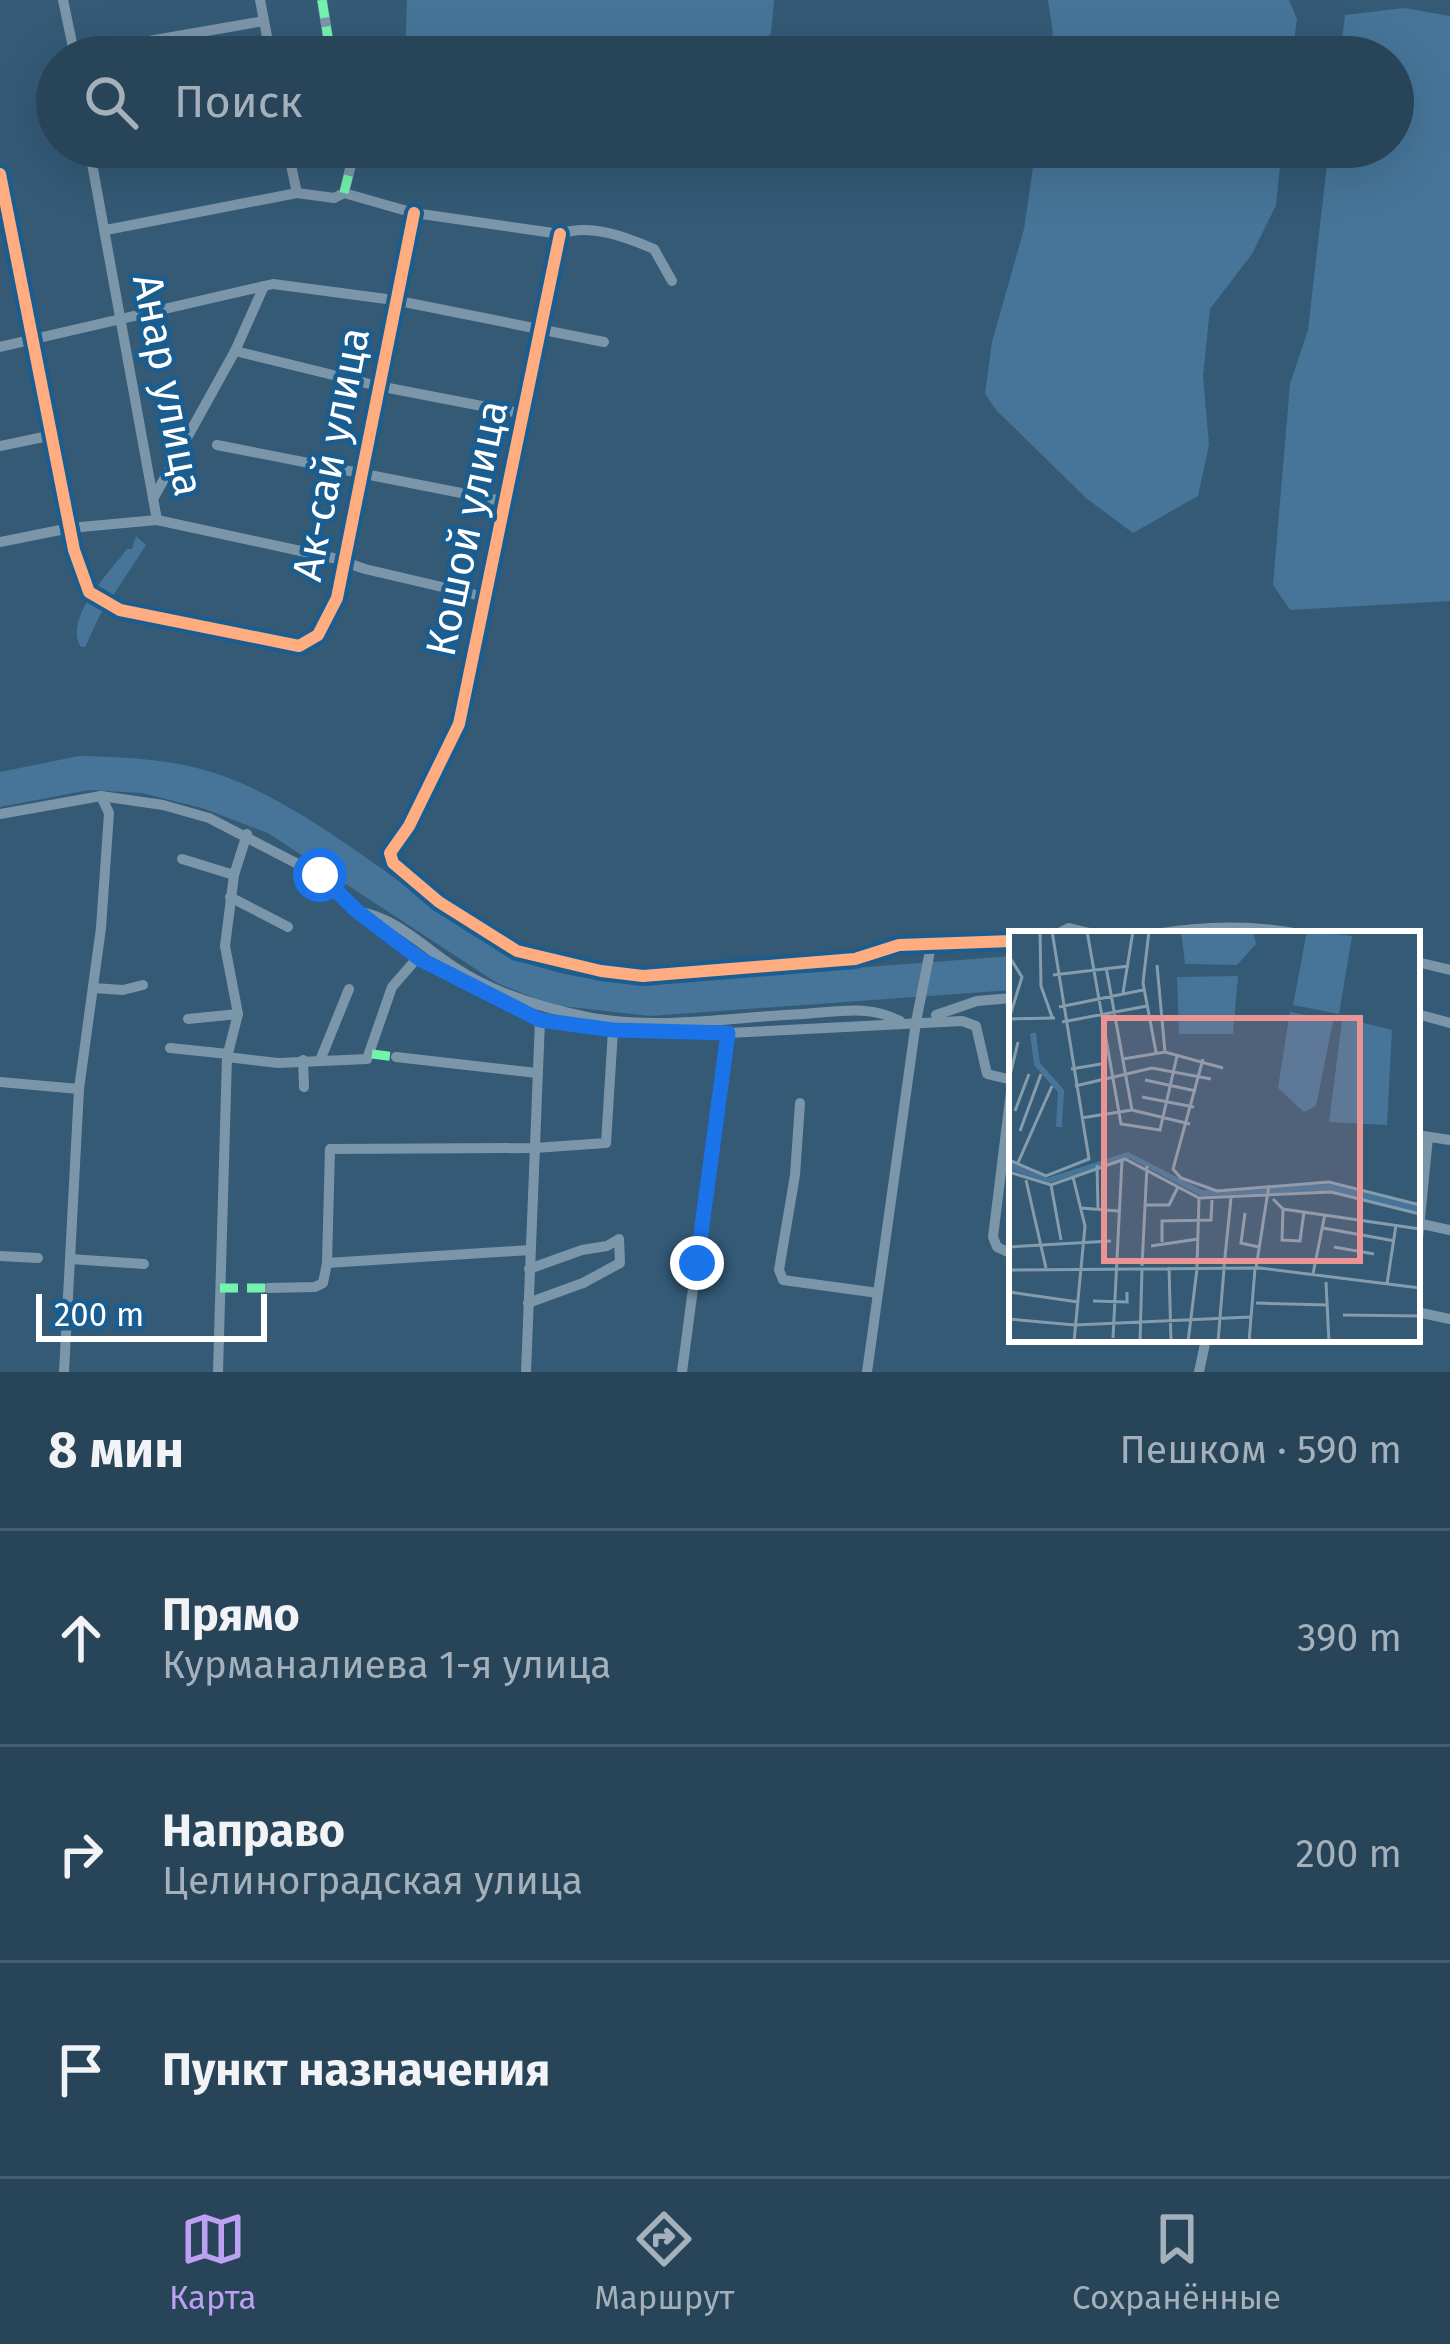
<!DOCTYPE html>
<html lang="ru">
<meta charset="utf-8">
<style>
body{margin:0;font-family:"Fira Sans",sans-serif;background:#334e61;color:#f1f3f6}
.scale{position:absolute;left:36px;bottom:30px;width:231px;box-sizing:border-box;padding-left:12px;border:6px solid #fff;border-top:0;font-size:33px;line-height:42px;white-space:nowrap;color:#fff;-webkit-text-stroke:9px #195d91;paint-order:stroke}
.stop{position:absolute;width:36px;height:36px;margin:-27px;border:9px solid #1a73e8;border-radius:50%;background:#fff}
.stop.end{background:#1a73e8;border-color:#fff;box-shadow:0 3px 12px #0008}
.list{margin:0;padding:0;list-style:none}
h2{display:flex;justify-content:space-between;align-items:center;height:156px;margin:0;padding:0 48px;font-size:51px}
h2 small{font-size:39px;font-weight:400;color:#a4b0ba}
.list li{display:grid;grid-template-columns:78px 1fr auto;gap:36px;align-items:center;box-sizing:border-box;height:216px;padding:0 48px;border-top:3px solid #435c6e}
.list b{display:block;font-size:45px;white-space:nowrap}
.list p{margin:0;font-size:39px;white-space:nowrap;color:#a4b0ba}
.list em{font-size:39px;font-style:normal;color:#a4b0ba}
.icon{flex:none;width:66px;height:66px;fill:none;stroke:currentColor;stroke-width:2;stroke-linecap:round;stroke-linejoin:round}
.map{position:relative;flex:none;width:1450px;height:1372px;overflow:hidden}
.search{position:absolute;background:#274458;box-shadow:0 12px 48px #0002;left:36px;right:36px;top:36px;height:132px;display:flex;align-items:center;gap:30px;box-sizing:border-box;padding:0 42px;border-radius:66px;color:#a4b0ba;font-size:45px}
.sheet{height:804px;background:#274458}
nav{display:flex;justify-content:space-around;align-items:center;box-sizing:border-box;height:168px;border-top:3px solid #435c6e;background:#274458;font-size:33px;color:#a4b0ba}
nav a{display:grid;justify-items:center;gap:6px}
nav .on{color:#bca0f2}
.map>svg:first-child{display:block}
.water{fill:#467599}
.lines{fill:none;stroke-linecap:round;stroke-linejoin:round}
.minor{stroke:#7c96a9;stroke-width:10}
.quiet{stroke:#73f3ae;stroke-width:9;stroke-dasharray:18 9;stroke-linecap:butt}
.cycleway-casing{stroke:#195d91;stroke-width:20}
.cycleway{stroke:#ffac80;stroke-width:12}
.route{stroke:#1a73e8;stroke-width:15}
.labels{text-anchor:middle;stroke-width:9;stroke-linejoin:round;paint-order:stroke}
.street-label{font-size:42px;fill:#fff;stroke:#195d91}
.inset-river{fill:none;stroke:#467599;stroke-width:6}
.inset-road{fill:none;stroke:#859cad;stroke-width:3}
.view{fill:#ea9494;fill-opacity:0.15;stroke:#ea9494;stroke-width:6}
.inset-edge{fill:none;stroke:#fff;stroke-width:6}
</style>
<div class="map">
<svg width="1450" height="1372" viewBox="0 0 1450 1372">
<rect width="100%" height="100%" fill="#345a76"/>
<g class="water">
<polygon points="407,0 774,0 771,33 755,57 405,57"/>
<polygon points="1048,0 1289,0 1297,19 1292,57 1049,57 1053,33"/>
<polygon points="1404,8 1450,16 1450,601 1290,610 1273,585 1290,384 1308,330 1329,147 1393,147 1393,57 1340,57 1345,15"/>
<polygon points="1036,147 1282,147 1276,205 1252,254 1210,309 1203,376 1209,444 1198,496 1133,533 1086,498 997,411 985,394 992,342 1024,229"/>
<path d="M 136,536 L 146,545 L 99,617 L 85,647 L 81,647 C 63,618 110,572 127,549 L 132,549 Z"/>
<path d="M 79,756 C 134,757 190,760 241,783 C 313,815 377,867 442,911 C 464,926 487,946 511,957 C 554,975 599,982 645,984 L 1012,956 L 1012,990 L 650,1016 L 552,1005 L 497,983 L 268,833 L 202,808 L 142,793 L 89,790 L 0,807 L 0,772 Z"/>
</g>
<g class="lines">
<g class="minor">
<polyline points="63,0 75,57"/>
<polyline points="260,0 271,57"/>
<polyline points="322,0 331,57"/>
<polyline points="74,54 264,21"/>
<polyline points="89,147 157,520"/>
<polyline points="287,147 297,193"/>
<polyline points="0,174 74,550 89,592 120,610 299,646 318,635 337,598 414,213"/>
<polyline points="344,193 351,165 350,147"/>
<path d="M 106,230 L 297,193 L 334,198 L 344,193 L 414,213 L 560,234 C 590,223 626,237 654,249 L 672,281"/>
<polyline points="560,234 459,724 409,826 390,853 393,863 439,902 517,951 601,971 643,976 855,959 899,945 1012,941"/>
<polyline points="0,347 273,284 394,300 604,342"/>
<polyline points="235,351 378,386 524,414"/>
<polyline points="217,445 507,502"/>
<polyline points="0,446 53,435"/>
<polyline points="153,499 235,351 264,286"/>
<polyline points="0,542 70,528 157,520 333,558 365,569 485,597"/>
<polyline points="0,814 101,796 163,805 209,818 319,875 357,911 420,959 540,1020 613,1030 728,1033 962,1021 976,1026 987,1074 1012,1080"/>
<polyline points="182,859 234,875"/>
<polyline points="230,897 288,927"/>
<path d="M 360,912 C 396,918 425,948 454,967 C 493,993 546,1009 592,1018 C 660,1030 733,1017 802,1014 C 838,1012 868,1004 900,1021"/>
<polyline points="1057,934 1069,928 1094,934"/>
<path d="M 1155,934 C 1202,926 1253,925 1299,934"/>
<polyline points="1417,962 1450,970"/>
<polyline points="93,988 123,990 143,985"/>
<polyline points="1417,1014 1450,1023"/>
<polyline points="936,1015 977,1001 1012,998"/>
<polyline points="188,1019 238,1014"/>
<polyline points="170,1048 228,1054"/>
<polyline points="227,1057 278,1063 367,1059 392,987 419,956"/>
<polyline points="396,1057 537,1073"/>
<polyline points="321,1058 349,989"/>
<polyline points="303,1060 304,1087"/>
<polyline points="0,1082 79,1089"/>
<polyline points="1012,1083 993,1237 997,1247 1012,1254"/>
<polyline points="800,1103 795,1175 779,1270 783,1280 878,1293"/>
<polyline points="1417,1135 1450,1140"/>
<polyline points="1417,1223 1450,1230"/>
<polyline points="1417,1249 1428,1137"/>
<polyline points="0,1256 38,1258"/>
<polyline points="70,1259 144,1264"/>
<polyline points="327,1263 330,1149 534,1148 606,1143 613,1030"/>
<polyline points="268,1288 315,1287 323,1283 327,1263 530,1250"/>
<polyline points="528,1303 583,1283 620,1263 619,1239 607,1246 582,1250 529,1269"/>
<polyline points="1417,1312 1450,1319"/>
<polyline points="64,1372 79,1089 101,928 109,813 101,796"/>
<polyline points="218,1372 227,1057 238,1014 225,946 234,875 247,834"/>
<polyline points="526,1372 540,1020"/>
<polyline points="682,1372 727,1031"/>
<polyline points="867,1372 916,1022 931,946"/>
<polyline points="1199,1372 1206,1339"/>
</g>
<g class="quiet">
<polyline points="322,0 331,57"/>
<polyline points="344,193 351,165 350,147"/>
<polyline points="372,1054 396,1057"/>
<polyline points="220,1288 268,1288"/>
</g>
<g class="cycleway-casing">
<g id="cycleway">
<polyline points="0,174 74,550 89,592 120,610 299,646 318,635 337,598 414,213"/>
<polyline points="560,234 459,724 409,826 390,853 393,863 439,902 517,951 601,971 643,976 855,959 899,945 1012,941"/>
</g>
</g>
<use href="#cycleway" class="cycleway"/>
</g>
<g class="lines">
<polyline class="route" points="320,875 357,911 420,959 540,1020 613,1030 728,1033 697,1263"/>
</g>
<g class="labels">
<g class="street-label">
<text transform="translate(169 385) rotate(79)" y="15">Анар улица</text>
<text transform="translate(330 454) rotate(-79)" y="15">Ак-сай улица</text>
<text transform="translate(466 528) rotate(-78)" y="15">Кошой улица</text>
</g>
</g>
<g transform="translate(1009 931)">
<rect width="411" height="411" fill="#345a76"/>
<path d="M 172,0 L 244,0 L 247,13 L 228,34 L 176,33 ZM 298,0 L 343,5 L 330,83 L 284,74 ZM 229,45 L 224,103 L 170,103 L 168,46 ZM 281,81 L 324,90 L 307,175 L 295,181 L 269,157 ZM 343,89 L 383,99 L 378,194 L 320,191 L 333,90 ZM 119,221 L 193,259 L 321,253 L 411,275 L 411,282 L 319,260 L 192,265 L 120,227 L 40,252 L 0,238 L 0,231 L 38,247 Z" fill="#467599"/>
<path class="inset-river" d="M 24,102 L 28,133 L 52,160 L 50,196"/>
<path class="inset-road" d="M 31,0 L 32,55 L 43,86M 78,0 L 112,193 L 151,199 L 168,125M 140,0 L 134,52 L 147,121M 0,25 L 13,46 L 0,88M 148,34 L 156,121M 97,36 L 123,179M 44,44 L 120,35M 114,62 L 124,0M 50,76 L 134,59M 0,88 L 46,87M 53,91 L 138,75M 114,128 L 156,121 L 214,137M 194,128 L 164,238 L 172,247 L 208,260 L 320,251 L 411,274M 62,138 L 98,132M 0,149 L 9,111M 136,149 L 187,160M 66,155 L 143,137 L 202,148M 133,166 L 185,176M 6,180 L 20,143M 72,187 L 123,179 L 181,193M 11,200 L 32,143M 0,229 L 37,245 L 80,228 L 43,0M 8,234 L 43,155M 88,234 L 89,278M 0,241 L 42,254 L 116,228 L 190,267 L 322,261 L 411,283M 64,246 L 76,295 L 65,411M 17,249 L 37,337M 42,254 L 52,309M 264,268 L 274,278 L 411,298M 135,274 L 160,274 L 169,256M 72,277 L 109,280M 274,278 L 273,309 L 291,310 L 295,281M 236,282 L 232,312 L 250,316M 314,297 L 386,310M 153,311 L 153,290 L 202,289 L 203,269M 142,315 L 189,308M 0,316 L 102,310M 325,316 L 365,323M 133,335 L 138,235M 160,336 L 162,411M 188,336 L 190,267M 215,336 L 222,267M 247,337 L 260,254M 0,339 L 251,337 L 411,357M 304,343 L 316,283M 317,351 L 320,411M 378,353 L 387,294M 0,361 L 69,371M 84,370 L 118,371 L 118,361M 247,372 L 318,374M 334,384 L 411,385M 0,388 L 66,394 L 241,386M 104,407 L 113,229M 131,411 L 133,338M 179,411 L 188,338M 209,411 L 215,338M 240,411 L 246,338"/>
<path class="view" d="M 95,87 L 351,87 L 351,330 L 95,330 Z"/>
<rect width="411" height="411" class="inset-edge"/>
</g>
</svg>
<div class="scale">200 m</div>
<div class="stop" style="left:320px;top:875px"></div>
<div class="stop end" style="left:697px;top:1263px"></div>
<div class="search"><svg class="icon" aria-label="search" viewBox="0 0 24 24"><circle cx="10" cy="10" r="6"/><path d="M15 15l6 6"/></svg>Поиск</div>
</div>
<section class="sheet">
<h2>8 мин<small>Пешком · 590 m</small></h2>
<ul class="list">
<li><svg class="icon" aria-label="ahead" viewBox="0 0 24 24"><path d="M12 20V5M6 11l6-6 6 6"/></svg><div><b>Прямо</b><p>Курманалиева 1-я улица</p></div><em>390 m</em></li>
<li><svg class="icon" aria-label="right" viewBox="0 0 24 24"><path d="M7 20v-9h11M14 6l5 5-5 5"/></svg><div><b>Направо</b><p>Целиноградская улица</p></div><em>200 m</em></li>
<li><svg class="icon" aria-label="arrive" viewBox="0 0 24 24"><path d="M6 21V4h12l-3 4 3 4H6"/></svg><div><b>Пункт назначения</b></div></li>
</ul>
</section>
<nav>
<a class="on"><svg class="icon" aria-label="map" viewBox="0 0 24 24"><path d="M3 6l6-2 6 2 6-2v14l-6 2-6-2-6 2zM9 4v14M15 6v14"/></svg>Карта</a>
<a><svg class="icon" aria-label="directions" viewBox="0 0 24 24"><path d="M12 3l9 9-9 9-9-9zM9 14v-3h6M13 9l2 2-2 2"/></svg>Маршрут</a>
<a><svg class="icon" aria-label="saved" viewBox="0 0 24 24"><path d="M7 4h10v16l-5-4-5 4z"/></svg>Сохранённые</a>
</nav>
